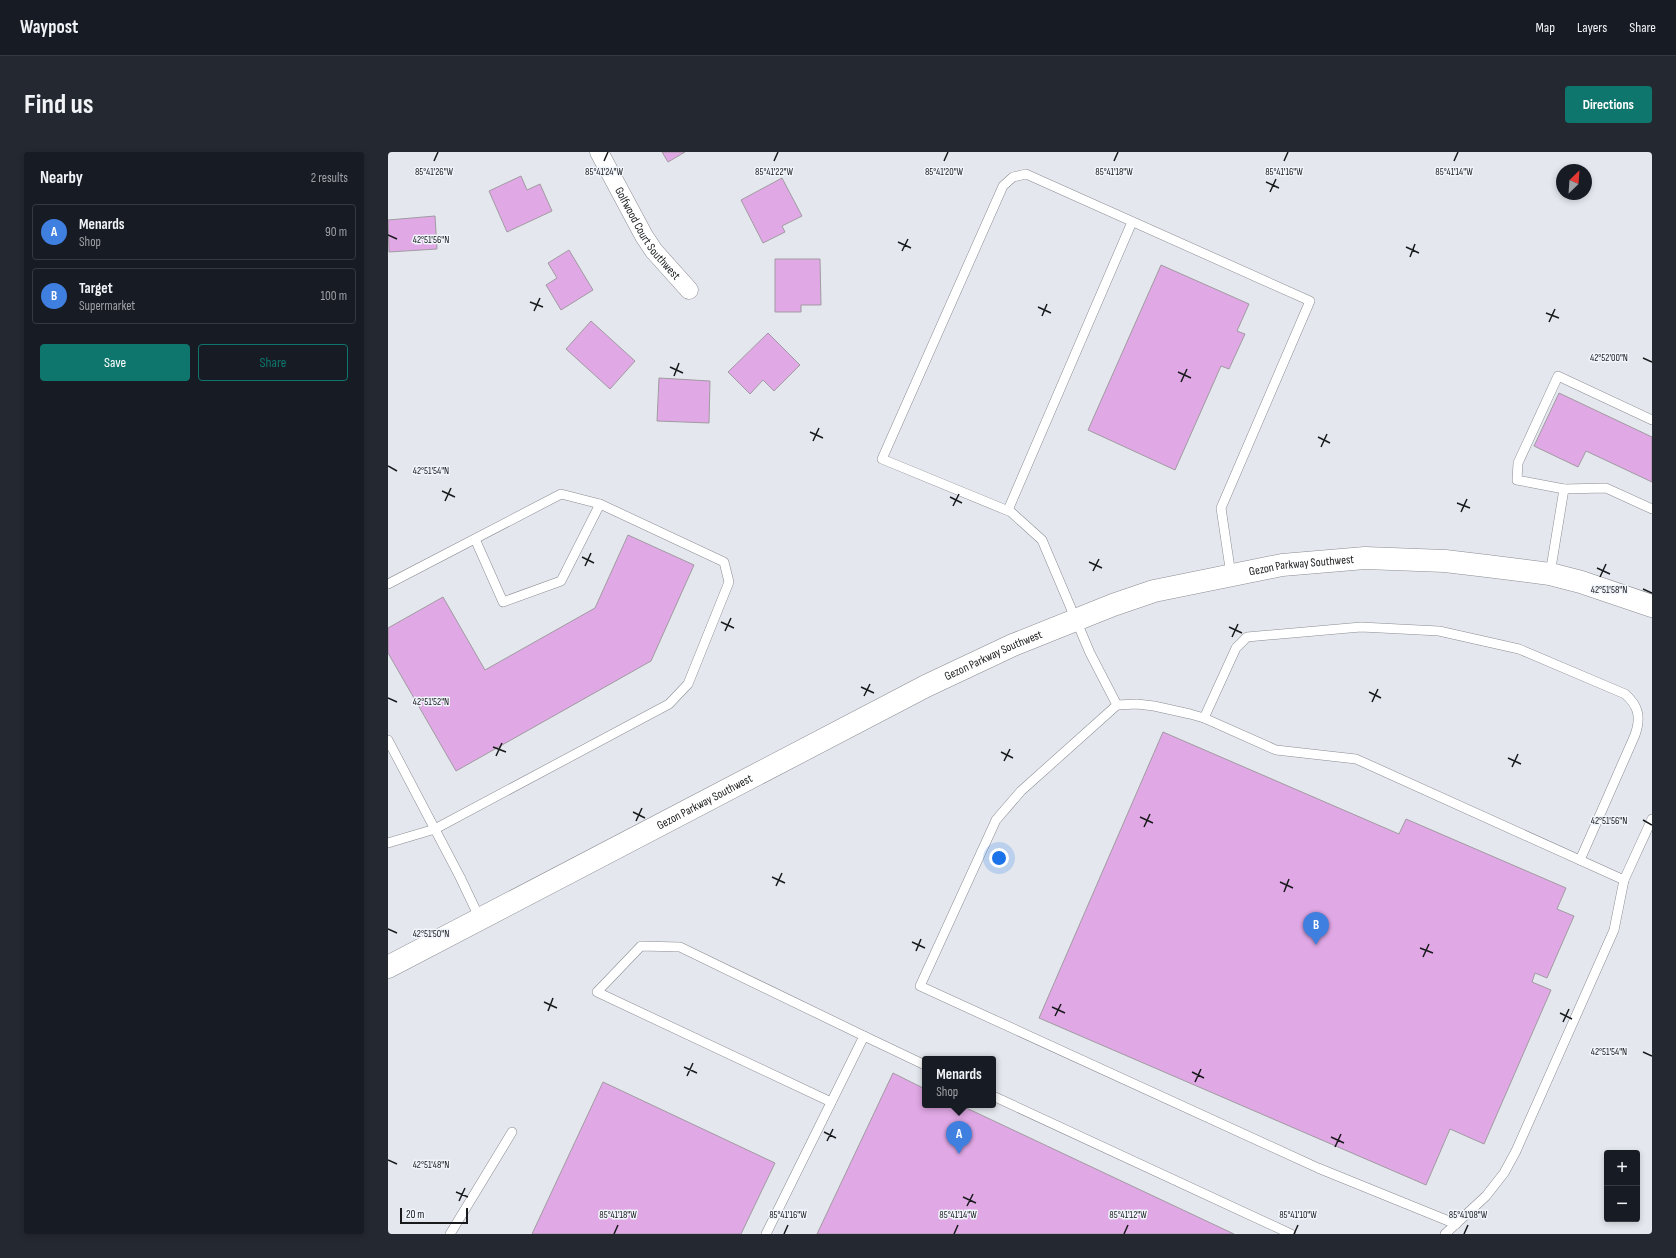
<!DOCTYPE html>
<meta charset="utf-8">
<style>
body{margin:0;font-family:"Sofia Sans Condensed",sans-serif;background:#242831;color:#f1f3f6}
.controls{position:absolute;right:12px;bottom:12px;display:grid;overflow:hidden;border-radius:4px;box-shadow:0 2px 6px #0003}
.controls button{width:36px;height:36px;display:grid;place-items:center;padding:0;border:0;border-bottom:1px solid #363941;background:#171b24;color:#f1f3f6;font:20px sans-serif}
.compass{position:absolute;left:1168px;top:12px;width:36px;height:36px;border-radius:50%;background:#171b24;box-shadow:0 2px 6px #0003;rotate:25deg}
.scale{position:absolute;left:12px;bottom:10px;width:68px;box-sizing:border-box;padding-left:4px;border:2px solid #191a1c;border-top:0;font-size:11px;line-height:14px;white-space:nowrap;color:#191a1c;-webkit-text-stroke:3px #f1f5fc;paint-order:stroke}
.you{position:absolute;left:611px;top:706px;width:14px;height:14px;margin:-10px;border:3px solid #fff;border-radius:50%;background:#1a73e8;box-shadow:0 0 0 6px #1a73e833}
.badge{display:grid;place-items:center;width:26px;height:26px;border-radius:50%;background:#0f766e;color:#fff;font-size:13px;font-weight:700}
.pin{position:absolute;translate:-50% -33px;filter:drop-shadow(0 1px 2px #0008)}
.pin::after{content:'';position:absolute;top:21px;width:14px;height:12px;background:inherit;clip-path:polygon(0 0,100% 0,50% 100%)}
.popup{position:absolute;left:534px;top:904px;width:74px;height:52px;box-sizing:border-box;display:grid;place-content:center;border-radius:4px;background:#171b24;filter:drop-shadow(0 1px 3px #0005);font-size:13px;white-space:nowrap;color:#9ea1a6}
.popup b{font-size:15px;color:#f1f3f6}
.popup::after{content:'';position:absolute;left:50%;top:100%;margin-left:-8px;border:8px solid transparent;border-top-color:#171b24}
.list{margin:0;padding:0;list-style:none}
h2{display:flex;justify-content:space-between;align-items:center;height:52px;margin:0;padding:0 16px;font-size:17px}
h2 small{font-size:13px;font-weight:400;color:#9ea1a6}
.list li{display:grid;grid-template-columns:26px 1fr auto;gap:12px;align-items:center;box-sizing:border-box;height:56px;margin:0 8px 8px;padding:0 8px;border:1px solid #363941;border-radius:4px}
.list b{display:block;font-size:15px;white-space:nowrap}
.list p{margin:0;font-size:13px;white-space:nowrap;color:#9ea1a6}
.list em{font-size:13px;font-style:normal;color:#9ea1a6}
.actions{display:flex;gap:8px;padding:12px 16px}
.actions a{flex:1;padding:9px 0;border:1px solid #0f766e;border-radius:4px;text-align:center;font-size:14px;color:#0f766e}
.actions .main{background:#0f766e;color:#fff}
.map{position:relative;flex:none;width:1264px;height:1082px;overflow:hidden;border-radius:4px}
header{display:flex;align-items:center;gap:24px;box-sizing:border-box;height:56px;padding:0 20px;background:#171b24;border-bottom:1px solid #363941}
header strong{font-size:19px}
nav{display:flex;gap:22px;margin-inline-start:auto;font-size:14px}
.intro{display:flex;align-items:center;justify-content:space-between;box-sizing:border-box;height:96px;padding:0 24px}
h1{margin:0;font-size:28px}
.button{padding:10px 18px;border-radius:4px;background:#0f766e;color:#fff;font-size:14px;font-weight:700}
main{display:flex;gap:24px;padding:0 24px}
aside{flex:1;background:#171b24;border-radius:4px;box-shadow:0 2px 6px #0003}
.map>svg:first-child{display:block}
.building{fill:#e0a8e5;stroke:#a09ba1}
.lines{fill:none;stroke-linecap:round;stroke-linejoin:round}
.lane-casing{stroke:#898c92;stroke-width:10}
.street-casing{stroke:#898c92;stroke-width:19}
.secondary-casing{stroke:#898c92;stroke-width:23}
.lane{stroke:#fff;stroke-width:9}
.street{stroke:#fff;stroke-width:18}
.secondary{stroke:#fff;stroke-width:22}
.ticks{fill:none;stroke:#191a1c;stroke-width:1.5}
.labels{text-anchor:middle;stroke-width:3;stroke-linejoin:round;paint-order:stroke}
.street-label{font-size:12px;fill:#191a1c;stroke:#f1f5fc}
.ticks-label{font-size:10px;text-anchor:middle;fill:#191a1c;stroke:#f1f5fc;stroke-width:3;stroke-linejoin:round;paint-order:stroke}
</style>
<header>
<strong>Waypost</strong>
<nav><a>Map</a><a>Layers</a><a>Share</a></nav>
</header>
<div class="intro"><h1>Find us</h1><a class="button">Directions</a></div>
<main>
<aside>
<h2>Nearby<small>2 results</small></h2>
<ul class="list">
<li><span class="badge" style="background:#3f7fe0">A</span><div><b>Menards</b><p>Shop</p></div><em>90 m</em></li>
<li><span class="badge" style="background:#3f7fe0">B</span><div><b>Target</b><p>Supermarket</p></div><em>100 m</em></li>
</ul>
<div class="actions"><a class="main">Save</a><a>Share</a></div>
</aside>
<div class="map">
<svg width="1264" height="1082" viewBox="0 0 1264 1082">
<rect width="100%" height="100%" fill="#e4e8ee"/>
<g class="building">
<polygon points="274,0 297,0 280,10"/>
<polygon points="133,24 139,38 152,32 164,59 119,80 101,39"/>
<polygon points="394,26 414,64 394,74 397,80 375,91 353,48"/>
<polygon points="47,64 49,97 1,100 0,68"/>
<polygon points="181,98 205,138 173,158 158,133 169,126 160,111"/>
<polygon points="387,107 432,107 433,153 413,153 413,160 387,160"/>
<polygon points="773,113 861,152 849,179 857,182 841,217 833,214 787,318 700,278"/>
<polygon points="203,169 247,209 222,237 178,197"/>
<polygon points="380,181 412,213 386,239 375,228 362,242 340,220"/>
<polygon points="271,226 322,229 321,271 269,269"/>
<polygon points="1171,241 1264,285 1264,330 1198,299 1190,315 1146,294"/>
<polygon points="240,383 306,413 263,509 68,619 0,501 0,476 55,445 97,518 207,456"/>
<polygon points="775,580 1011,682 1018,667 1178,736 1169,757 1186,764 1159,826 1147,821 1144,830 1163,838 1096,992 1062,977 1038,1033 651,866"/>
<polygon points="505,921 537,937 537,953 572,953 846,1082 429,1082"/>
<polygon points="215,930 387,1011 353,1082 144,1082"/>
</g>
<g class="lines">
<g class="lane-casing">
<g id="lane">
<polyline points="1264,268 1170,224 1130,311 1129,328 1176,337 1218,336 1264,357"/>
<polyline points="620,358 744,70"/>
<polyline points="87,387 115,450 173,429 212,352"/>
<polyline points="1162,422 1176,337"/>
<polyline points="0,432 173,342 212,352 336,410 341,430 300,532 281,552 47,677 0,691"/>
<polyline points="729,553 702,501 654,388 623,360 494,307 615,34 625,25 638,22 922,149 833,356 843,423"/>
<path d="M 816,566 L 848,496 L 859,485 L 973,475 L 1051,479 L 1131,497 L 1237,542 C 1251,554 1253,566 1247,583 L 1192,708"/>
<polyline points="0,588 72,725 92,767"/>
<polyline points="605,944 903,1082"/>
<polyline points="443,950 209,840 253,794 292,795 476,884"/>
<polyline points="1068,1072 930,1016 532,834 608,668 633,639 729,553 749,552 766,554 802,562 816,566 888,598 968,607 1236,728"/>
<polyline points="62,1082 124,980"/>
<polyline points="378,1082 476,884 537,913"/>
<polyline points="1057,1082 1098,1044 1116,1021 1128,999 1226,778 1236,728 1264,667"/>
</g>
</g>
<g class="street-casing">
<g id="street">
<path id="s1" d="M 211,0 L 256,84 L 266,99 L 301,138"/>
</g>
</g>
<g class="secondary-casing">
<g id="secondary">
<path id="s2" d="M 0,815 L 538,534 L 625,493 L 725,453 L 766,439 L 894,413 L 977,406 L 1057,409 L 1099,414 L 1162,422 L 1193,430 L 1264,454"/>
</g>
</g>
<use href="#lane" class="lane"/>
<use href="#street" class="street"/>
<use href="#secondary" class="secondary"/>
</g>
<path class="ticks" d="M 46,9 L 50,0M 216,9 L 220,0M 386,9 L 390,0M 556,9 L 560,0M 726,9 L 730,0M 896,9 L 900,0M 1066,9 L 1070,0M 878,30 L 891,36M 882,40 L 888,27M 0,83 L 9,87M 510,90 L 523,96M 1018,95 L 1031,101M 514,99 L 520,87M 1022,105 L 1027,92M 142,150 L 155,155M 650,155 L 663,161M 146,159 L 152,146M 1158,161 L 1171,166M 654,164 L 659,152M 1161,170 L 1167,157M 1255,206 L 1264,210M 282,215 L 295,221M 790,220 L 803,226M 286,224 L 291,211M 793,230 L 799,217M 422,280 L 435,286M 930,285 L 942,291M 425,289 L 431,276M 933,295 L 939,282M 0,314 L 9,319M 54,339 L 67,345M 562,345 L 574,351M 57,349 L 63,336M 1069,351 L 1082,356M 565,354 L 571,342M 1073,360 L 1079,347M 194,405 L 206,411M 701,410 L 714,416M 197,414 L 203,401M 1209,416 L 1222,422M 705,419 L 711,407M 1212,425 L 1218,412M 1255,437 L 1264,441M 333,470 L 346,476M 841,475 L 854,481M 337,479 L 343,466M 844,485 L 850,472M 473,535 L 486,541M 981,540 L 993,546M 476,544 L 482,532M 0,546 L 9,550M 984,550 L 990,537M 105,595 L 118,600M 613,600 L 625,606M 108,604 L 114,591M 1120,606 L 1133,612M 616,609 L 622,597M 1124,615 L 1130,602M 245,660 L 257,666M 752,665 L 765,671M 1255,668 L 1264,673M 248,669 L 254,656M 756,675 L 762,662M 384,725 L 397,731M 892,730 L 905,736M 388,734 L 394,721M 896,740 L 901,727M 0,777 L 9,781M 524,790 L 537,796M 1032,796 L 1045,801M 528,799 L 533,787M 1035,805 L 1041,792M 156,850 L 169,856M 664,855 L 677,861M 160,859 L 165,846M 1172,861 L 1184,867M 667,864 L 673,852M 1175,870 L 1181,857M 1255,900 L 1264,904M 296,915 L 309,921M 804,920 L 816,926M 299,924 L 305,911M 807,930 L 813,917M 436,980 L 448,986M 943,985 L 956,991M 439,989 L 445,977M 947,995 L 953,982M 0,1008 L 9,1012M 68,1040 L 80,1045M 575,1045 L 588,1051M 71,1049 L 77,1036M 579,1054 L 585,1042M 226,1082 L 230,1073M 396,1082 L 400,1073M 566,1082 L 570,1073M 736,1082 L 740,1073M 906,1082 L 910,1073M 1076,1082 L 1080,1073"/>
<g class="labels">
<g class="street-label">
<text dy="4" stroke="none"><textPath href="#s1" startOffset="95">Golfwood Court Southwest</textPath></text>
<text dy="4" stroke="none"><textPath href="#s2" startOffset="1004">Gezon Parkway Southwest</textPath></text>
<text dy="4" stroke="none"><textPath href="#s2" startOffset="681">Gezon Parkway Southwest</textPath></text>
<text dy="4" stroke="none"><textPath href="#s2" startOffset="357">Gezon Parkway Southwest</textPath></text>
</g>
</g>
<g class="ticks-label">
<text x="46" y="23">85°41'26"W</text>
<text x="216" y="23">85°41'24"W</text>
<text x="386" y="23">85°41'22"W</text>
<text x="556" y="23">85°41'20"W</text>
<text x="726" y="23">85°41'18"W</text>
<text x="896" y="23">85°41'16"W</text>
<text x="1066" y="23">85°41'14"W</text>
<text x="43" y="91">42°51'56"N</text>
<text x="1221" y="209">42°52'00"N</text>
<text x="43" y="322">42°51'54"N</text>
<text x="1221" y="441">42°51'58"N</text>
<text x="43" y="553">42°51'52"N</text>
<text x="1221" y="672">42°51'56"N</text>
<text x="43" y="785">42°51'50"N</text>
<text x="1221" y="903">42°51'54"N</text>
<text x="43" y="1016">42°51'48"N</text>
<text x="230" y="1066">85°41'18"W</text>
<text x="400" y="1066">85°41'16"W</text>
<text x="570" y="1066">85°41'14"W</text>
<text x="740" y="1066">85°41'12"W</text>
<text x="910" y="1066">85°41'10"W</text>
<text x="1080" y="1066">85°41'08"W</text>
</g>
</svg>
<div class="controls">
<button>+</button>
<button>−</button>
</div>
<svg class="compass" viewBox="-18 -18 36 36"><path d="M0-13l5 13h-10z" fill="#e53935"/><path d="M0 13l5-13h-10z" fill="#9ea1a6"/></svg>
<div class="scale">20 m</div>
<div class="you"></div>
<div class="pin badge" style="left:571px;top:1002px;background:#3f7fe0">A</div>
<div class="popup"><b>Menards</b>Shop</div>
<div class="pin badge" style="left:928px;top:793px;background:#3f7fe0">B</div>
</div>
</main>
